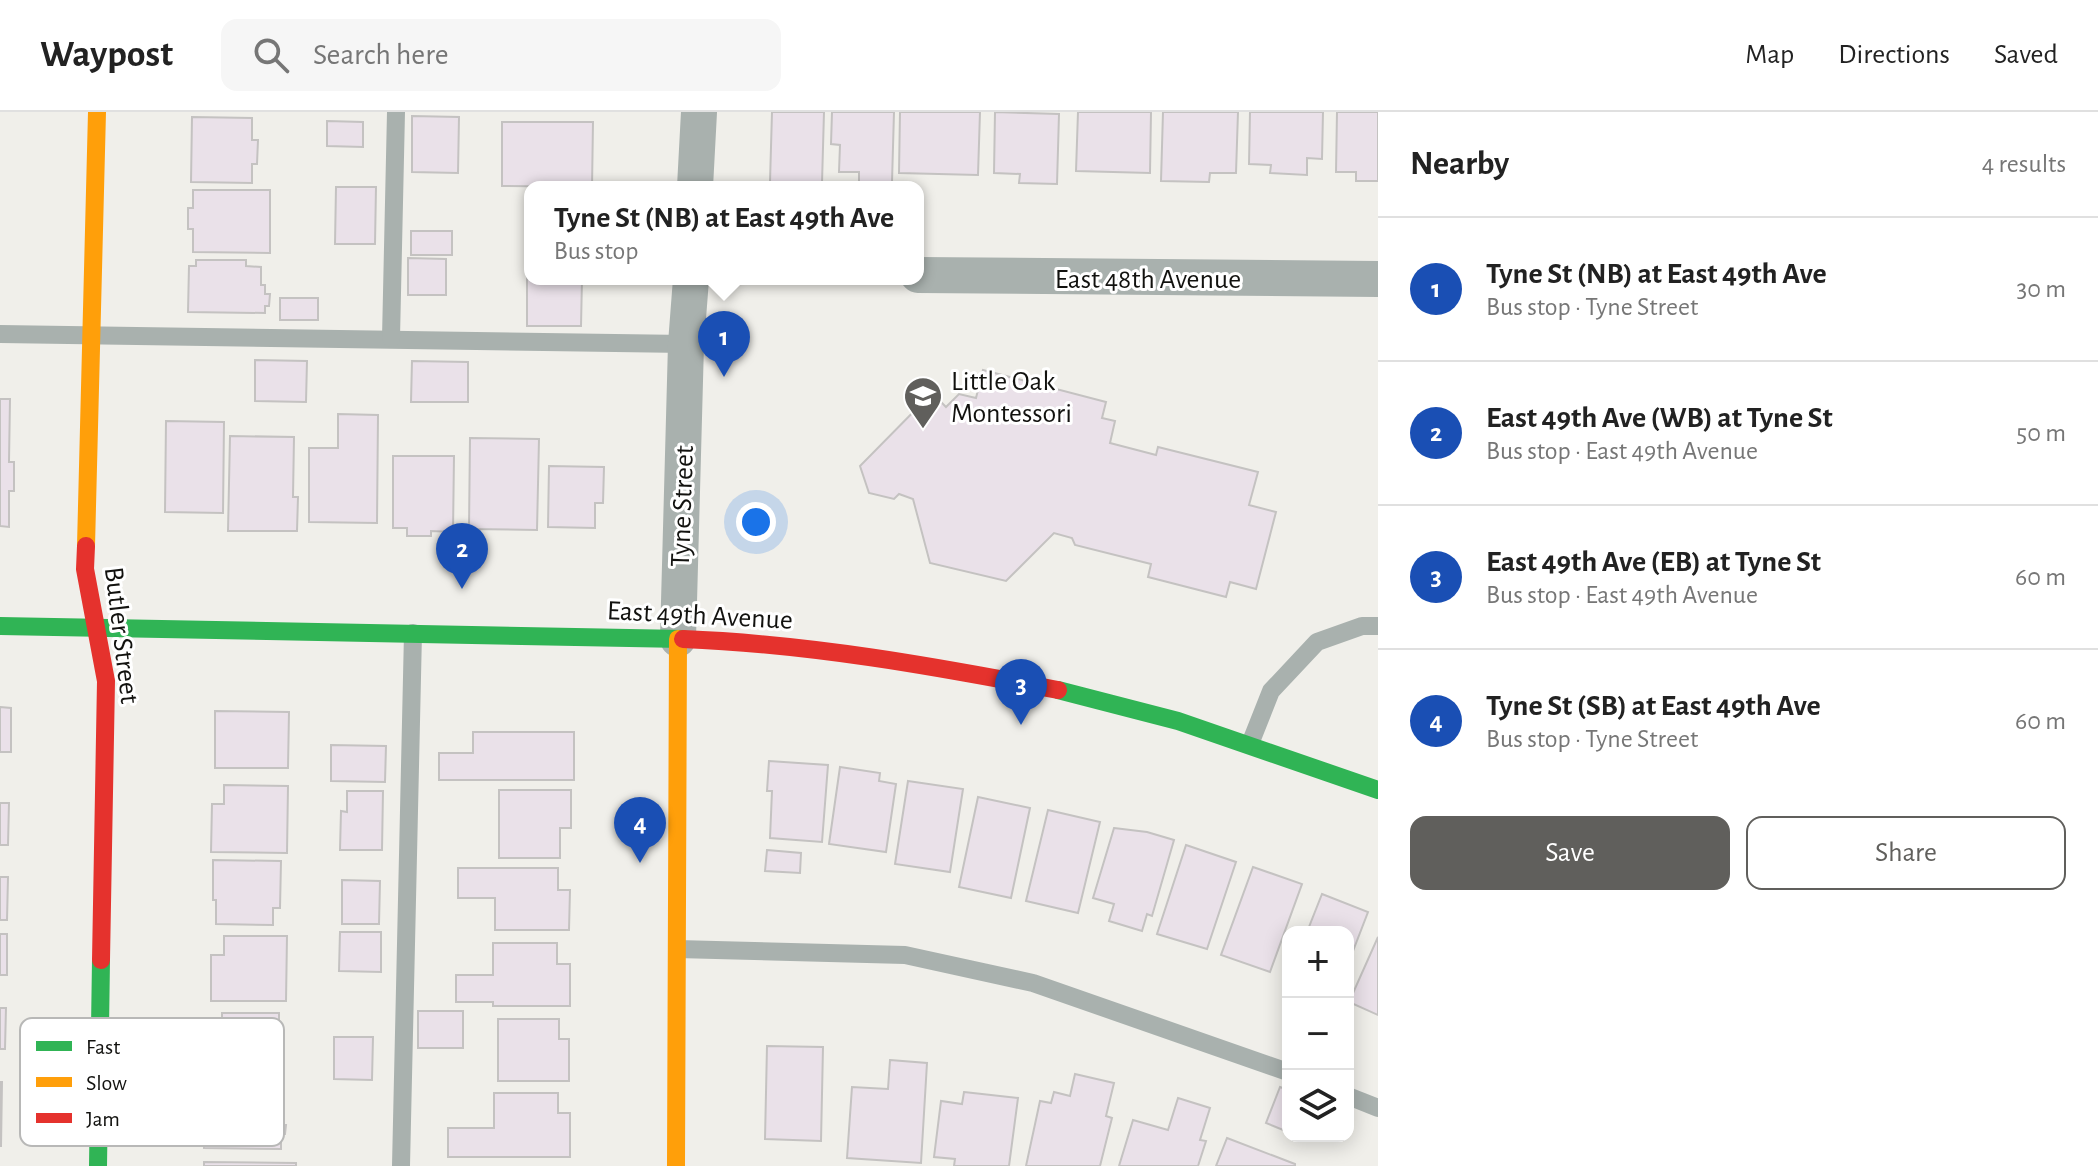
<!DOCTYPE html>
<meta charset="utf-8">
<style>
body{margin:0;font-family:"Alegreya Sans",sans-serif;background:#f6f6f6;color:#222}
.controls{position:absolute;right:24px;bottom:24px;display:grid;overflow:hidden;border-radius:16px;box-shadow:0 4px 20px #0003}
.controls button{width:72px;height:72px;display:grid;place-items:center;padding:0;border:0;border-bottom:2px solid #e0e0e0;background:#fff;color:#222;font:40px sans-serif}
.you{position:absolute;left:756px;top:410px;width:28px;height:28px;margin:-20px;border:6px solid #fff;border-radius:50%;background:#1a73e8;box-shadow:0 0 0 12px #1a73e833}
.badge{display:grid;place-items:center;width:52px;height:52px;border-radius:50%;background:#605f5c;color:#fff;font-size:26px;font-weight:700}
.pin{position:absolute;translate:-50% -66px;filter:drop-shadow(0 2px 4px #0008)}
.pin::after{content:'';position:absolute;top:42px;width:28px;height:24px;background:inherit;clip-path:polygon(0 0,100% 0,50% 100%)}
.popup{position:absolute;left:524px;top:69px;width:400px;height:104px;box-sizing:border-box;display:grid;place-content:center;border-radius:16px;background:#fff;filter:drop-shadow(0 2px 6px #0005);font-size:26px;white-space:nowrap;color:#767676}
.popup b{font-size:30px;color:#222}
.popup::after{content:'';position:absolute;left:50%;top:100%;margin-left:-16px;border:16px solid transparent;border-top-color:#fff}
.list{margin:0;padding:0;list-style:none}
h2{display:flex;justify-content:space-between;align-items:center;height:104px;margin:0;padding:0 32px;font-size:34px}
h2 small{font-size:26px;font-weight:400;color:#767676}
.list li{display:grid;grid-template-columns:52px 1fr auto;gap:24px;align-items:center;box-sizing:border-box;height:144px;padding:0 32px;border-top:2px solid #e0e0e0}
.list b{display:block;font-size:30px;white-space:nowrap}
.list p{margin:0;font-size:26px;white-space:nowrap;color:#767676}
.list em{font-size:26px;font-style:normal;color:#767676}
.actions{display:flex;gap:16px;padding:24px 32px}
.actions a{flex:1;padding:18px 0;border:2px solid #605f5c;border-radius:16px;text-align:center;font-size:28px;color:#605f5c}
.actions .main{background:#605f5c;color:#fff}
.icon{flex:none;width:44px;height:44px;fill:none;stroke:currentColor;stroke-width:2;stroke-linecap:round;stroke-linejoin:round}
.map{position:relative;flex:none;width:1378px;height:1054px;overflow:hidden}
header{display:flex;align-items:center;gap:48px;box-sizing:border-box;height:112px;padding:0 40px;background:#fff;border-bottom:2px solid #e0e0e0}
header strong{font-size:38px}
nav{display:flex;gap:44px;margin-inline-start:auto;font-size:28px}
.search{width:560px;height:72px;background:#f6f6f6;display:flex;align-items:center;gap:20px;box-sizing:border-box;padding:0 28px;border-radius:16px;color:#767676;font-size:30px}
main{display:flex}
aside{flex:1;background:#fff}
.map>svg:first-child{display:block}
.building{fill:#eae1e9;stroke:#c4c2c1;stroke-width:2}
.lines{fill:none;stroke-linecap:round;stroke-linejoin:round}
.lane{stroke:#a9b1ae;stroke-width:18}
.street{stroke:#a9b1ae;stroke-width:36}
.fast{stroke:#30b455;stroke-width:18}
.slow{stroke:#ff9f0a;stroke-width:18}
.jam{stroke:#e5322d;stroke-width:18}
.labels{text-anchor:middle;stroke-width:6;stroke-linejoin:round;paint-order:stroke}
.street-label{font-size:28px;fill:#12120f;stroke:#fff}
.poi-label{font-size:28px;fill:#12120f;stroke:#fff;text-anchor:start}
.key{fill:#fff;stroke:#b8b8b7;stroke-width:2}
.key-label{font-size:22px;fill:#12120f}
</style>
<header>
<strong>Waypost</strong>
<div class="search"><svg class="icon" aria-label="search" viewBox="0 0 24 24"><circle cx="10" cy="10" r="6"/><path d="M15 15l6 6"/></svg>Search here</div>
<nav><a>Map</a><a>Directions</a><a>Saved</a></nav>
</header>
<main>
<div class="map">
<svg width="1378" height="1054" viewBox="0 0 1378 1054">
<rect width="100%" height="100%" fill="#f0efea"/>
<g class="building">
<polygon points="772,0 824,0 822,71 807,75 786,75 770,70"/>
<polygon points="832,0 894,0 892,70 881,75 867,75 859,70 859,60 839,60 840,33 831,32"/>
<polygon points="900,0 980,0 978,63 899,61"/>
<polygon points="995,0 1059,2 1057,72 1019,71 1020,62 994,61"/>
<polygon points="1078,0 1151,0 1150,61 1076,59"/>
<polygon points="1163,0 1238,0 1236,61 1210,61 1209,70 1161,69"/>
<polygon points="1250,0 1323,0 1322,47 1307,46 1307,63 1270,61 1271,53 1249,52"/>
<polygon points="1337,0 1378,0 1378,69 1356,69 1356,60 1336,60"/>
<polygon points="412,4 459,5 458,61 412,60"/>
<polygon points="192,5 252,6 252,28 258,28 257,52 252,52 252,71 191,70"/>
<polygon points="327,9 363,10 363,35 327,34"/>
<polygon points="502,10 593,10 592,75 502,74"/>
<polygon points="336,75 376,75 375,132 335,132"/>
<polygon points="193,78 270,78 270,141 193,140 193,117 188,117 188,96 193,96"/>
<rect x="411" y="119" width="41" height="24"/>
<polygon points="408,146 446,147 446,183 408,183"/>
<polygon points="196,148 246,148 246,154 261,155 261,173 265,173 265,182 270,182 269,194 265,194 265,201 188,200 189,154 196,154"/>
<polygon points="527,151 530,151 530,167 582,167 581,214 527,214"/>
<rect x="280" y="186" width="38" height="22"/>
<polygon points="255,248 307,249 306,290 255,289"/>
<polygon points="412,249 468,250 468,290 411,290"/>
<polygon points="983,258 1106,290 1102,306 1115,309 1110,331 1156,343 1158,335 1258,360 1249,393 1276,400 1256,477 1230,470 1226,485 1148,465 1151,452 1075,433 1072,426 1054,421 1006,469 930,451 913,387 899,382 894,387 869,381 860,354 932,281 946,295 959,282 976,286"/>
<polygon points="0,287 10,287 9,350 14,350 14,379 9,379 9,415 0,414"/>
<polygon points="338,302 378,303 377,411 309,410 309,336 338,336"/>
<polygon points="166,309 224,310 223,401 165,400"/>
<polygon points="230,324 294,325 293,385 298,385 297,419 228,419"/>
<polygon points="470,326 539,327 537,418 469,417"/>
<polygon points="393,344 454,344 453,420 431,419 431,424 407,424 407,416 393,416"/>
<polygon points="549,354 604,355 603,391 595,391 595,416 548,415"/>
<polygon points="0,595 11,596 11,640 0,640"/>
<polygon points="215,599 289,600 288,656 215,656"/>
<polygon points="473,620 574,620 574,668 439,668 439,641 473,641"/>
<polygon points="331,633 386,634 385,670 331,669"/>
<polygon points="769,649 828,653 822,730 770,726 772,679 767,679"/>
<polygon points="840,655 880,661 879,669 896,672 886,740 829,732"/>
<polygon points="908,669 963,677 950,760 895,752"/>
<polygon points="224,673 288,674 287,741 211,740 212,692 224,692"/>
<polygon points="499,678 571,678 571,716 560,716 560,746 499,746"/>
<polygon points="347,679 383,679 382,738 340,738 341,699 347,700"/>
<polygon points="978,685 1030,696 1011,786 959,775"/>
<polygon points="0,691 9,691 8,733 0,733"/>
<polygon points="1048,698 1100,710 1078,801 1026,789"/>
<polygon points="1114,716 1147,720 1174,728 1152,804 1147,802 1142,819 1109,809 1114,792 1093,786"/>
<polygon points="1186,733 1236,750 1207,837 1157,822"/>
<polygon points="767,738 801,741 800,761 765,759"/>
<polygon points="213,748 281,749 280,796 273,796 273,813 216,812 216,788 213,788"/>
<polygon points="1253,755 1302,772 1270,860 1221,843"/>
<polygon points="458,756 558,756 558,778 570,778 569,818 495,818 495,786 458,786"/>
<polygon points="0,765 8,765 7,808 0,808"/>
<polygon points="342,768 380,769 379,812 342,812"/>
<polygon points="1322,782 1368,800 1348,852 1348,820 1307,820"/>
<polygon points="340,820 381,820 381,860 339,859"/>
<rect x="0" y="822" width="7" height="41"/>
<polygon points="224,824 287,824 286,889 211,889 211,843 224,843"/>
<polygon points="1378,825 1378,903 1349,890"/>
<polygon points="493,831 557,831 557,852 570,852 570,894 493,894 493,890 456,890 456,863 493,863"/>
<polygon points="0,896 6,896 5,937 0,937"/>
<rect x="418" y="899" width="45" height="37"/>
<polygon points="222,901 279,901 279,939 282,939 282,948 279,948 278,962 207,962 208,921 222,921"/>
<polygon points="498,907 559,907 559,927 569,927 569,969 498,969"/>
<polygon points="334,925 373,925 372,968 334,967"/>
<polygon points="767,934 823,935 821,1029 765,1027"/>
<polygon points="890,948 927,951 921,1051 847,1046 852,975 888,977"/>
<polygon points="1075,962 1114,971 1106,1004 1112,1006 1100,1054 1026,1054 1040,989 1051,991 1054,980 1070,984"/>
<polygon points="0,970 2,970 1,1034 0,1034"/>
<polygon points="217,973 281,974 281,1013 286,1013 285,1022 281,1022 281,1037 204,1036 204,993 217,993"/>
<polygon points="1280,975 1288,978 1288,1020 1266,1011"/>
<polygon points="964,980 1018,986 1009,1054 954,1054 955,1047 934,1045 941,989 962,992"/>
<polygon points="494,981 558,981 558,1001 570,1001 570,1045 448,1045 448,1016 494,1016"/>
<polygon points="1178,986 1210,996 1200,1028 1206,1029 1198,1054 1119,1054 1133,1008 1168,1018"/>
<polygon points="1227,1026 1295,1052 1295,1054 1216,1054"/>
<polygon points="204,1050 296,1051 296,1054 204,1054"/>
</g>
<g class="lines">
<g class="lane">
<polyline points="0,222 686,232"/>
<polyline points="391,226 396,0"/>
<polyline points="1250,632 1271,579 1317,530 1362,514 1378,514"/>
<polyline points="677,837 905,843 1033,871 1288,960"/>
<polyline points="1348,984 1378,996"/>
<polyline points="401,1054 413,521"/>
</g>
<g class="street">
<polyline points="695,75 699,0"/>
<polyline points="918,163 1378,167"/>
<polyline points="678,527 686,232 691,167"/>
</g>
<g class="fast">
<polyline points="0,514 683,527"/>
<polyline points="1058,578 1178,609 1378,678"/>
<polyline points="98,1054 101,848"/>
</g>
<g class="slow">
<polyline points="86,434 97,0"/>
<polyline points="676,1054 678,527"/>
</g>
<g class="jam">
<polyline points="86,434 85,457 106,569 101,848"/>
<path d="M 683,527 C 810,532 933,554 1058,578"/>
</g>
</g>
<defs>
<g id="school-pin" transform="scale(2)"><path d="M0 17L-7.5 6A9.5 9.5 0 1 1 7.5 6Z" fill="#605f5c" stroke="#fff"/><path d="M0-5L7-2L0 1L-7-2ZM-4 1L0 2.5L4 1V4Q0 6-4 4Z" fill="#fff"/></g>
</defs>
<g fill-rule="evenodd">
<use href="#school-pin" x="923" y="284"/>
</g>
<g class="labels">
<g class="street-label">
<text x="1148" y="176">East 48th Avenue</text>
<text transform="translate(681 394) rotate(-88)" y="10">Tyne Street</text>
<text transform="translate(700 502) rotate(3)" y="10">East 49th Avenue</text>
<text transform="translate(123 523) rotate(83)" y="10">Butler Street</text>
</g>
<g class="poi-label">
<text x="951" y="278">Little Oak<tspan x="951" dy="32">Montessori</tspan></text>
</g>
</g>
<rect x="20" y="906" width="264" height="128" rx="12" class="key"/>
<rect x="36" y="929" width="36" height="10" fill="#30b455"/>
<rect x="36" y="965" width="36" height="10" fill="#ff9f0a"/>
<rect x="36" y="1001" width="36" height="10" fill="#e5322d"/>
<g class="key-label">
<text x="86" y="942">Fast</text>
<text x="86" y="978">Slow</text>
<text x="86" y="1014">Jam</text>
</g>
</svg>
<div class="controls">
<button>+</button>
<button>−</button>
<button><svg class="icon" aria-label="layers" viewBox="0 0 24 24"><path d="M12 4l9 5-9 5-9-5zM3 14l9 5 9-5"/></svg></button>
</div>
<div class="you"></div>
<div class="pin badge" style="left:724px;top:265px;background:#1a4fb4">1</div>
<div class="popup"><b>Tyne St (NB) at East 49th Ave</b>Bus stop</div>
<div class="pin badge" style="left:462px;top:477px;background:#1a4fb4">2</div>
<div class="pin badge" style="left:1021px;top:613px;background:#1a4fb4">3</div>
<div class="pin badge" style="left:640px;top:751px;background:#1a4fb4">4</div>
</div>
<aside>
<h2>Nearby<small>4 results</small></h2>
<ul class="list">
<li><span class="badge" style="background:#1a4fb4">1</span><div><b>Tyne St (NB) at East 49th Ave</b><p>Bus stop · Tyne Street</p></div><em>30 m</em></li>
<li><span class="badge" style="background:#1a4fb4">2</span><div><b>East 49th Ave (WB) at Tyne St</b><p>Bus stop · East 49th Avenue</p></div><em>50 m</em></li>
<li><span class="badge" style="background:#1a4fb4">3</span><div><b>East 49th Ave (EB) at Tyne St</b><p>Bus stop · East 49th Avenue</p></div><em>60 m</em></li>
<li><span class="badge" style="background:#1a4fb4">4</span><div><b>Tyne St (SB) at East 49th Ave</b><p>Bus stop · Tyne Street</p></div><em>60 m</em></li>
</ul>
<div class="actions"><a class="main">Save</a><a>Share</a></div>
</aside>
</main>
